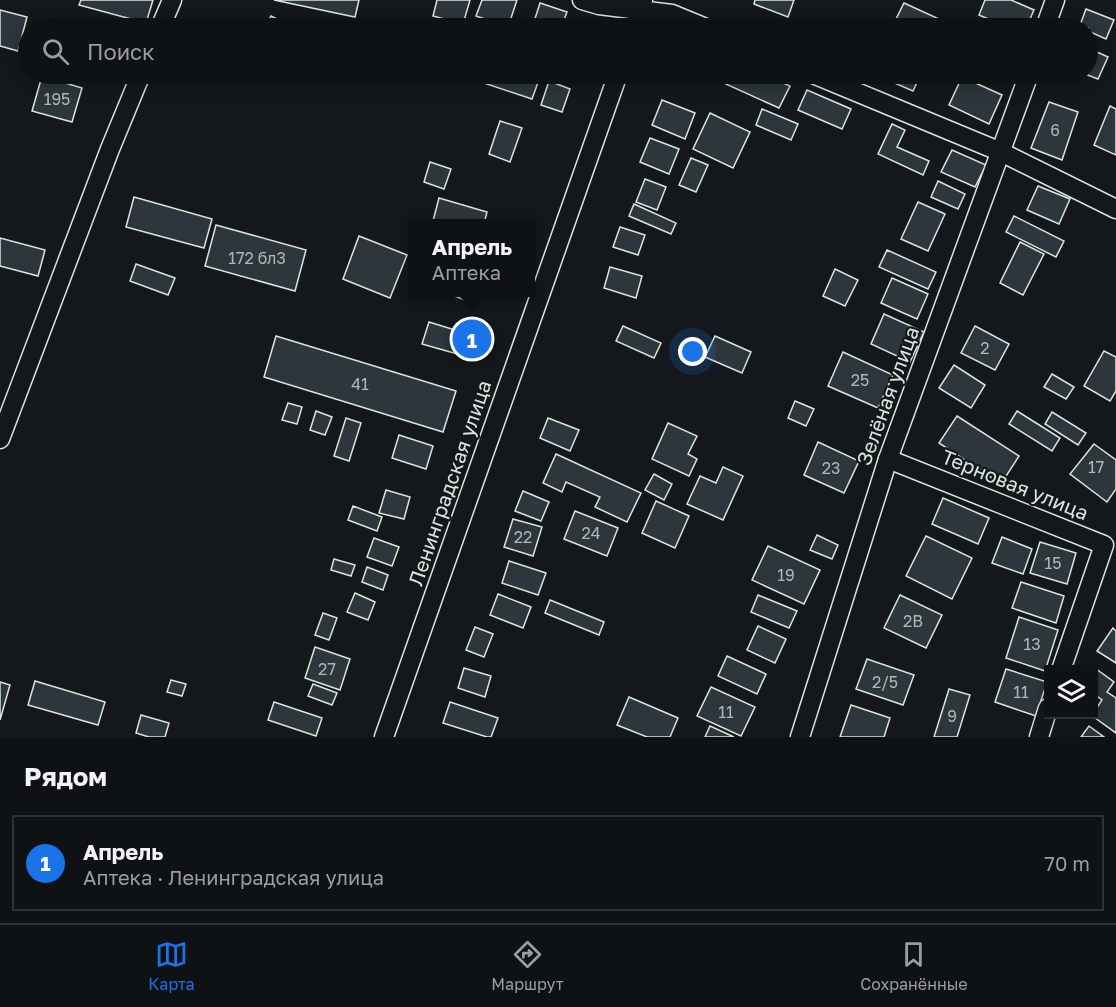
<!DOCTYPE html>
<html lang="ru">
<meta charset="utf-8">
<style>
body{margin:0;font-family:"Golos Text",sans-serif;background:#181b1e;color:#f1f3f6}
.controls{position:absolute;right:18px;bottom:18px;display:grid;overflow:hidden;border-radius:0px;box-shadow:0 3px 15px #0003}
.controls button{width:54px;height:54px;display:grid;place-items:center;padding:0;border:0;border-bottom:2px solid #2f3234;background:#0f1215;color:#f1f3f6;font:30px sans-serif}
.you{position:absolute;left:693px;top:352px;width:21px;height:21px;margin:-15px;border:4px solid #fff;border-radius:50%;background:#1a73e8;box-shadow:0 0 0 9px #1a73e833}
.badge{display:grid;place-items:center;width:39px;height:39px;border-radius:50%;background:#1a73e8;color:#fff;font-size:20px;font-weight:700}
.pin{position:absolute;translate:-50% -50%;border:3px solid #fff;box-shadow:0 2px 6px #0006}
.popup{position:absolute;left:409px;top:219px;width:126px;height:78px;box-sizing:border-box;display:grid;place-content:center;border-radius:0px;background:#0f1215;filter:drop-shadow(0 2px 4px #0005);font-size:20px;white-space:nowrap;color:#9b9ea0}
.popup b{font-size:22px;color:#f1f3f6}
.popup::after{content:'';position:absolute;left:50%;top:100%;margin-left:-12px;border:12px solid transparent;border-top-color:#0f1215}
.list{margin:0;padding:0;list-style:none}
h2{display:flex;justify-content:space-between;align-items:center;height:78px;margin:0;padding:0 24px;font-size:26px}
h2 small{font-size:20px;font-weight:400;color:#9b9ea0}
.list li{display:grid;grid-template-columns:39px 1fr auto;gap:18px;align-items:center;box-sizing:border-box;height:96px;margin:0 12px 12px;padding:0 12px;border:2px solid #2f3234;border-radius:0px}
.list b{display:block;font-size:22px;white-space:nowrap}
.list p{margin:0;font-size:20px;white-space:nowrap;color:#9b9ea0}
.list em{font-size:20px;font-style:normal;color:#9b9ea0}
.icon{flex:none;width:33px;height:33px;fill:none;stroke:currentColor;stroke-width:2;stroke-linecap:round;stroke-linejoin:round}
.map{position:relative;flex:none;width:1116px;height:737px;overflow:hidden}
.search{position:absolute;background:#0f1215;box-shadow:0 3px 15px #0003;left:18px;right:18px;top:18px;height:66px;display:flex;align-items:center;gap:15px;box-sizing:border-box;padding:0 21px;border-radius:33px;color:#9b9ea0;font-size:22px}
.sheet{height:186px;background:#0f1215}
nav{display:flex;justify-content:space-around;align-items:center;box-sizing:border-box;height:84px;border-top:2px solid #2f3234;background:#0f1215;font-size:16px;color:#9b9ea0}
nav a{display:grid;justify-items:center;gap:3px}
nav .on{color:#1a73e8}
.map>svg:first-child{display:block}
.building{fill:#2c363c;stroke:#d8e6dc;stroke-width:1.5}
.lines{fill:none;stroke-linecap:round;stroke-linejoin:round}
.street-casing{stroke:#d8e6dc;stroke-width:21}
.street{stroke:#14181c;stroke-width:18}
.labels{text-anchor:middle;stroke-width:4.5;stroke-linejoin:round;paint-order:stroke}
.number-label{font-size:16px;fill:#adbab4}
.street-label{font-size:20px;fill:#d8e6dc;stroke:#14181c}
</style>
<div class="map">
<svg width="1116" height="737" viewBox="0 0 1116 737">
<rect width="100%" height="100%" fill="#14181c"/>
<g class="building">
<polygon points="81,0 153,0 146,23 79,5"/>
<polygon points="274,0 359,0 355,17"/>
<polygon points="437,0 470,0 463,24 433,16"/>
<polygon points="482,0 517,0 508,27 476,16"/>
<polygon points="755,0 794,0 788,17 754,4"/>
<polygon points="985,0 1011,0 1034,10 1026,28 1010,28 979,15"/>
<polygon points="540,3 567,12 561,28 532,28"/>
<polygon points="904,3 950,24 948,28 912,28 895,21"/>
<polygon points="1086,9 1114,20 1106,39 1088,31 1088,28 1079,28"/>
<polygon points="0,10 27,17 18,51 0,46"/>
<polygon points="271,16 293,27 293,28 265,28"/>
<polygon points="1088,48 1108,57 1098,79 1085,74 1088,74"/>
<polygon points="484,74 541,74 532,99 481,82"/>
<polygon points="707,74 763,74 790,86 779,108 706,75"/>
<polygon points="876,74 921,74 913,91 876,75"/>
<polygon points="42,76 82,88 72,122 32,111"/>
<polygon points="962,77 1002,95 989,124 949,105"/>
<polygon points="549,81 570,89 562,112 541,105"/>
<polygon points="807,90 851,109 842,129 798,110"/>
<polygon points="662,100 695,113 685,139 652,125"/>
<polygon points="1049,102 1078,112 1062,160 1031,148"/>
<polygon points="1110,106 1116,109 1116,155 1094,145"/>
<polygon points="762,109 798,124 791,140 756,125"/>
<polygon points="710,113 750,132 733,168 693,149"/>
<polygon points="500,121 522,128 510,162 489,154"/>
<polygon points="892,124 905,130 897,147 929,161 923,175 878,154"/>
<polygon points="650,138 679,149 669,174 640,162"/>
<polygon points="952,150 986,165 975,187 941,172"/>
<polygon points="691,158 708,165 696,192 679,185"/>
<polygon points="430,162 451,169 444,189 424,182"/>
<polygon points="645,179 666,187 657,210 636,202"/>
<polygon points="938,181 965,194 958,209 931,197"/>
<polygon points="1038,186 1070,199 1059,224 1027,210"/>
<polygon points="134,197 212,219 204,248 126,227"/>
<polygon points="439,198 487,212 484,224 443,224 433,221"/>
<polygon points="918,202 945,214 928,251 901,239"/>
<polygon points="634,204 676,223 671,234 629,216"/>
<polygon points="1014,216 1064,241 1056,257 1006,232"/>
<polygon points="216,225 306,250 295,291 205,266"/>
<polygon points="620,227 645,235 638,255 613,247"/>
<polygon points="359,236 407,255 390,298 343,279"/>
<polygon points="0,238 45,250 38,276 0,266"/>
<polygon points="1020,242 1044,254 1023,295 1000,283"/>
<polygon points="887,250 936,272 928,289 879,267"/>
<polygon points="136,264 175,278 168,295 130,281"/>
<polygon points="610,267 642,276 636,298 604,288"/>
<polygon points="835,269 858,280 845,306 823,296"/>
<polygon points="892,278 928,294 917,319 881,303"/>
<polygon points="444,292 473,292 470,302"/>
<polygon points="884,314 924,332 910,362 871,344"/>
<polygon points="429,322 481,338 475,359 422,344"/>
<polygon points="623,326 661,343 654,358 616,341"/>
<polygon points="975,326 1009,344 995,370 961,353"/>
<polygon points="276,336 456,391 443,432 264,377"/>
<polygon points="715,336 751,352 742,373 705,357"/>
<polygon points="1104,351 1116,357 1116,391 1110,401 1084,386"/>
<polygon points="843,352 893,375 878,408 828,386"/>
<polygon points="954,365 985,385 971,408 939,388"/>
<polygon points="1052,374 1074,387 1066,399 1044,387"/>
<polygon points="795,401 814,409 806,426 788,418"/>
<polygon points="288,403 302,407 297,424 282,420"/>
<polygon points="316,411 332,417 325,435 310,430"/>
<polygon points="1017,411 1060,438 1052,451 1009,424"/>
<polygon points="1052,412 1086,433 1078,445 1045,424"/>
<polygon points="957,416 1019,456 1001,484 939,443"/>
<polygon points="346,418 361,423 349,461 334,456"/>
<polygon points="548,418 579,430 570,451 540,438"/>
<polygon points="668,423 697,436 688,454 697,459 689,476 652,459"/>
<polygon points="399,435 433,446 426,469 392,458"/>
<polygon points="818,442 859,461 844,493 804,475"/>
<polygon points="1094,444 1116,460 1116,489 1107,502 1070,474"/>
<polygon points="556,454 641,493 627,522 595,507 600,497 566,482 562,492 543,483"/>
<polygon points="723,467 743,476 723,520 687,504 700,476 716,483"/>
<polygon points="654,474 672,484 664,500 645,490"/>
<polygon points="386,490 410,497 404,519 379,513"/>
<polygon points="523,491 549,502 541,521 515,511"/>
<polygon points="943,498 989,518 978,544 932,524"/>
<polygon points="656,501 689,516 675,548 642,533"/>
<polygon points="353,506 382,517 377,531 348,520"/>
<polygon points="575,511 618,528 607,556 564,539"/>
<polygon points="513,519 542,527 533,556 504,547"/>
<polygon points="817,535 838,545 832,559 810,550"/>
<polygon points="926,536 972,558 952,599 906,576"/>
<polygon points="1002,537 1032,549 1023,574 992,563"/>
<polygon points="374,538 399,547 392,566 367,557"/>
<polygon points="1040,542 1076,553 1067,584 1030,573"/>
<polygon points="768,546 820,570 804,604 752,580"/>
<polygon points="334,559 355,565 351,576 331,570"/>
<polygon points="509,561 546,573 538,595 502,583"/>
<polygon points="367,567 388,575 383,590 362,582"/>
<polygon points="1021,582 1064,596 1056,623 1012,608"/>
<polygon points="355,593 375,602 368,620 347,612"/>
<polygon points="498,594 531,607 523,628 490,615"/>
<polygon points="758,595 797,611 789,628 751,612"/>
<polygon points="900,595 942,615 926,648 884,628"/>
<polygon points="550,600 604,622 599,635 545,613"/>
<polygon points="323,613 337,618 329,640 315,635"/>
<polygon points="1019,617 1058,630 1045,671 1006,658"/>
<polygon points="758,626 786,639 775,663 747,650"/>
<polygon points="475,627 493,634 484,657 466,650"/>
<polygon points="1113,628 1116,631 1116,663 1097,651"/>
<polygon points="315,647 350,659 340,690 305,678"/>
<polygon points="727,656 766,674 757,694 718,676"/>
<polygon points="867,659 914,675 903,705 856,689"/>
<polygon points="1092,666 1114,682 1107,692 1116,698 1116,733 1091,715 1094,714 1094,712 1102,700 1094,694 1094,670 1089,670"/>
<polygon points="464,668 491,676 485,697 458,688"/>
<polygon points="1006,669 1047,682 1036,716 995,702"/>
<polygon points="171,680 186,684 182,696 167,692"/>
<polygon points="35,681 105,702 98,725 28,705"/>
<polygon points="0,682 10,685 0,720"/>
<polygon points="313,684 337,693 332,705 308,696"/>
<polygon points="711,687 755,707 741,736 697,716"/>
<polygon points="949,689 970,695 957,737 934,737"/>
<polygon points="629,697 678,718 670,737 647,737 617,725"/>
<polygon points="274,702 322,718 316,736 268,720"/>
<polygon points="450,702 498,718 491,737 487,737 443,723"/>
<polygon points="851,705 890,718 884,737 840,737"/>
<polygon points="141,715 169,723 165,737 149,737 136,733"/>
<polygon points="710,726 734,737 705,737"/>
<polygon points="1089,726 1104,737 1081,737"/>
</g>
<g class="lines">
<g class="street-casing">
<g id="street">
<polyline points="582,0 599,5 672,14 706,28"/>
<polyline points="160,28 172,0"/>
<polyline points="634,28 643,0"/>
<polyline points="1045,28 1055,0"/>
<polyline points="813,74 1001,152 1116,209"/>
<polyline points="0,439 110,149 141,74"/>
<polyline points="888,459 1104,545 1061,670"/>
<polyline points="384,737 618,74"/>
<polyline points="800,737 888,459 1029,74"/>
<polyline points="1039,737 1048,708"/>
</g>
</g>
<use href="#street" class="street"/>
</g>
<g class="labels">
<g class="number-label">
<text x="57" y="105">195</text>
<text x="1055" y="136">6</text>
<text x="257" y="264">172 бл3</text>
<text x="985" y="354">2</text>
<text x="860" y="386">25</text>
<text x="360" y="390">41</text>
<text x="1096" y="473">17</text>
<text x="831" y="474">23</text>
<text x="591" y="539">24</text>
<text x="523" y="543">22</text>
<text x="1053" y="569">15</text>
<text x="786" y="581">19</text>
<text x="913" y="627">2В</text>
<text x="1032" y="650">13</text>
<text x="327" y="675">27</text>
<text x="885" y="688">2/5</text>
<text x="1021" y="698">11</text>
<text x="726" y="718">11</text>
<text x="952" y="722">9</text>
</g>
<g class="street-label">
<text transform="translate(888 396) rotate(-70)" y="7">Зелёная улица</text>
<text transform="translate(450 483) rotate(-71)" y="7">Ленинградская улица</text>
<text transform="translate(1015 485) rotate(22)" y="7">Терновая улица</text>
</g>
</g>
</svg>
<div class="controls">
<button><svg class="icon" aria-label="layers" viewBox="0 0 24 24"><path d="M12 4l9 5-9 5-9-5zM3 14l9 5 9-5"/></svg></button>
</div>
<div class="you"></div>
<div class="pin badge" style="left:472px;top:339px">1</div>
<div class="popup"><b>Апрель</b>Аптека</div>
<div class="search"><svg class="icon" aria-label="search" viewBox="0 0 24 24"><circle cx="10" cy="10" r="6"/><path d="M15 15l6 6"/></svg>Поиск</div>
</div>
<section class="sheet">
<h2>Рядом<small></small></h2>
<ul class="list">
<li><span class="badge">1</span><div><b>Апрель</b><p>Аптека · Ленинградская улица</p></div><em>70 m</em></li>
</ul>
</section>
<nav>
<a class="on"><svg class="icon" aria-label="map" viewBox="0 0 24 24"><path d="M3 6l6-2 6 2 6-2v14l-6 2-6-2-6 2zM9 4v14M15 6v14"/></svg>Карта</a>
<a><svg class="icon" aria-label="directions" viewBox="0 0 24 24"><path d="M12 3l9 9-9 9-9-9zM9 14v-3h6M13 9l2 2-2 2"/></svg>Маршрут</a>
<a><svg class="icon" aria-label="saved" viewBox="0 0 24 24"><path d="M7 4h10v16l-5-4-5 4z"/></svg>Сохранённые</a>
</nav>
